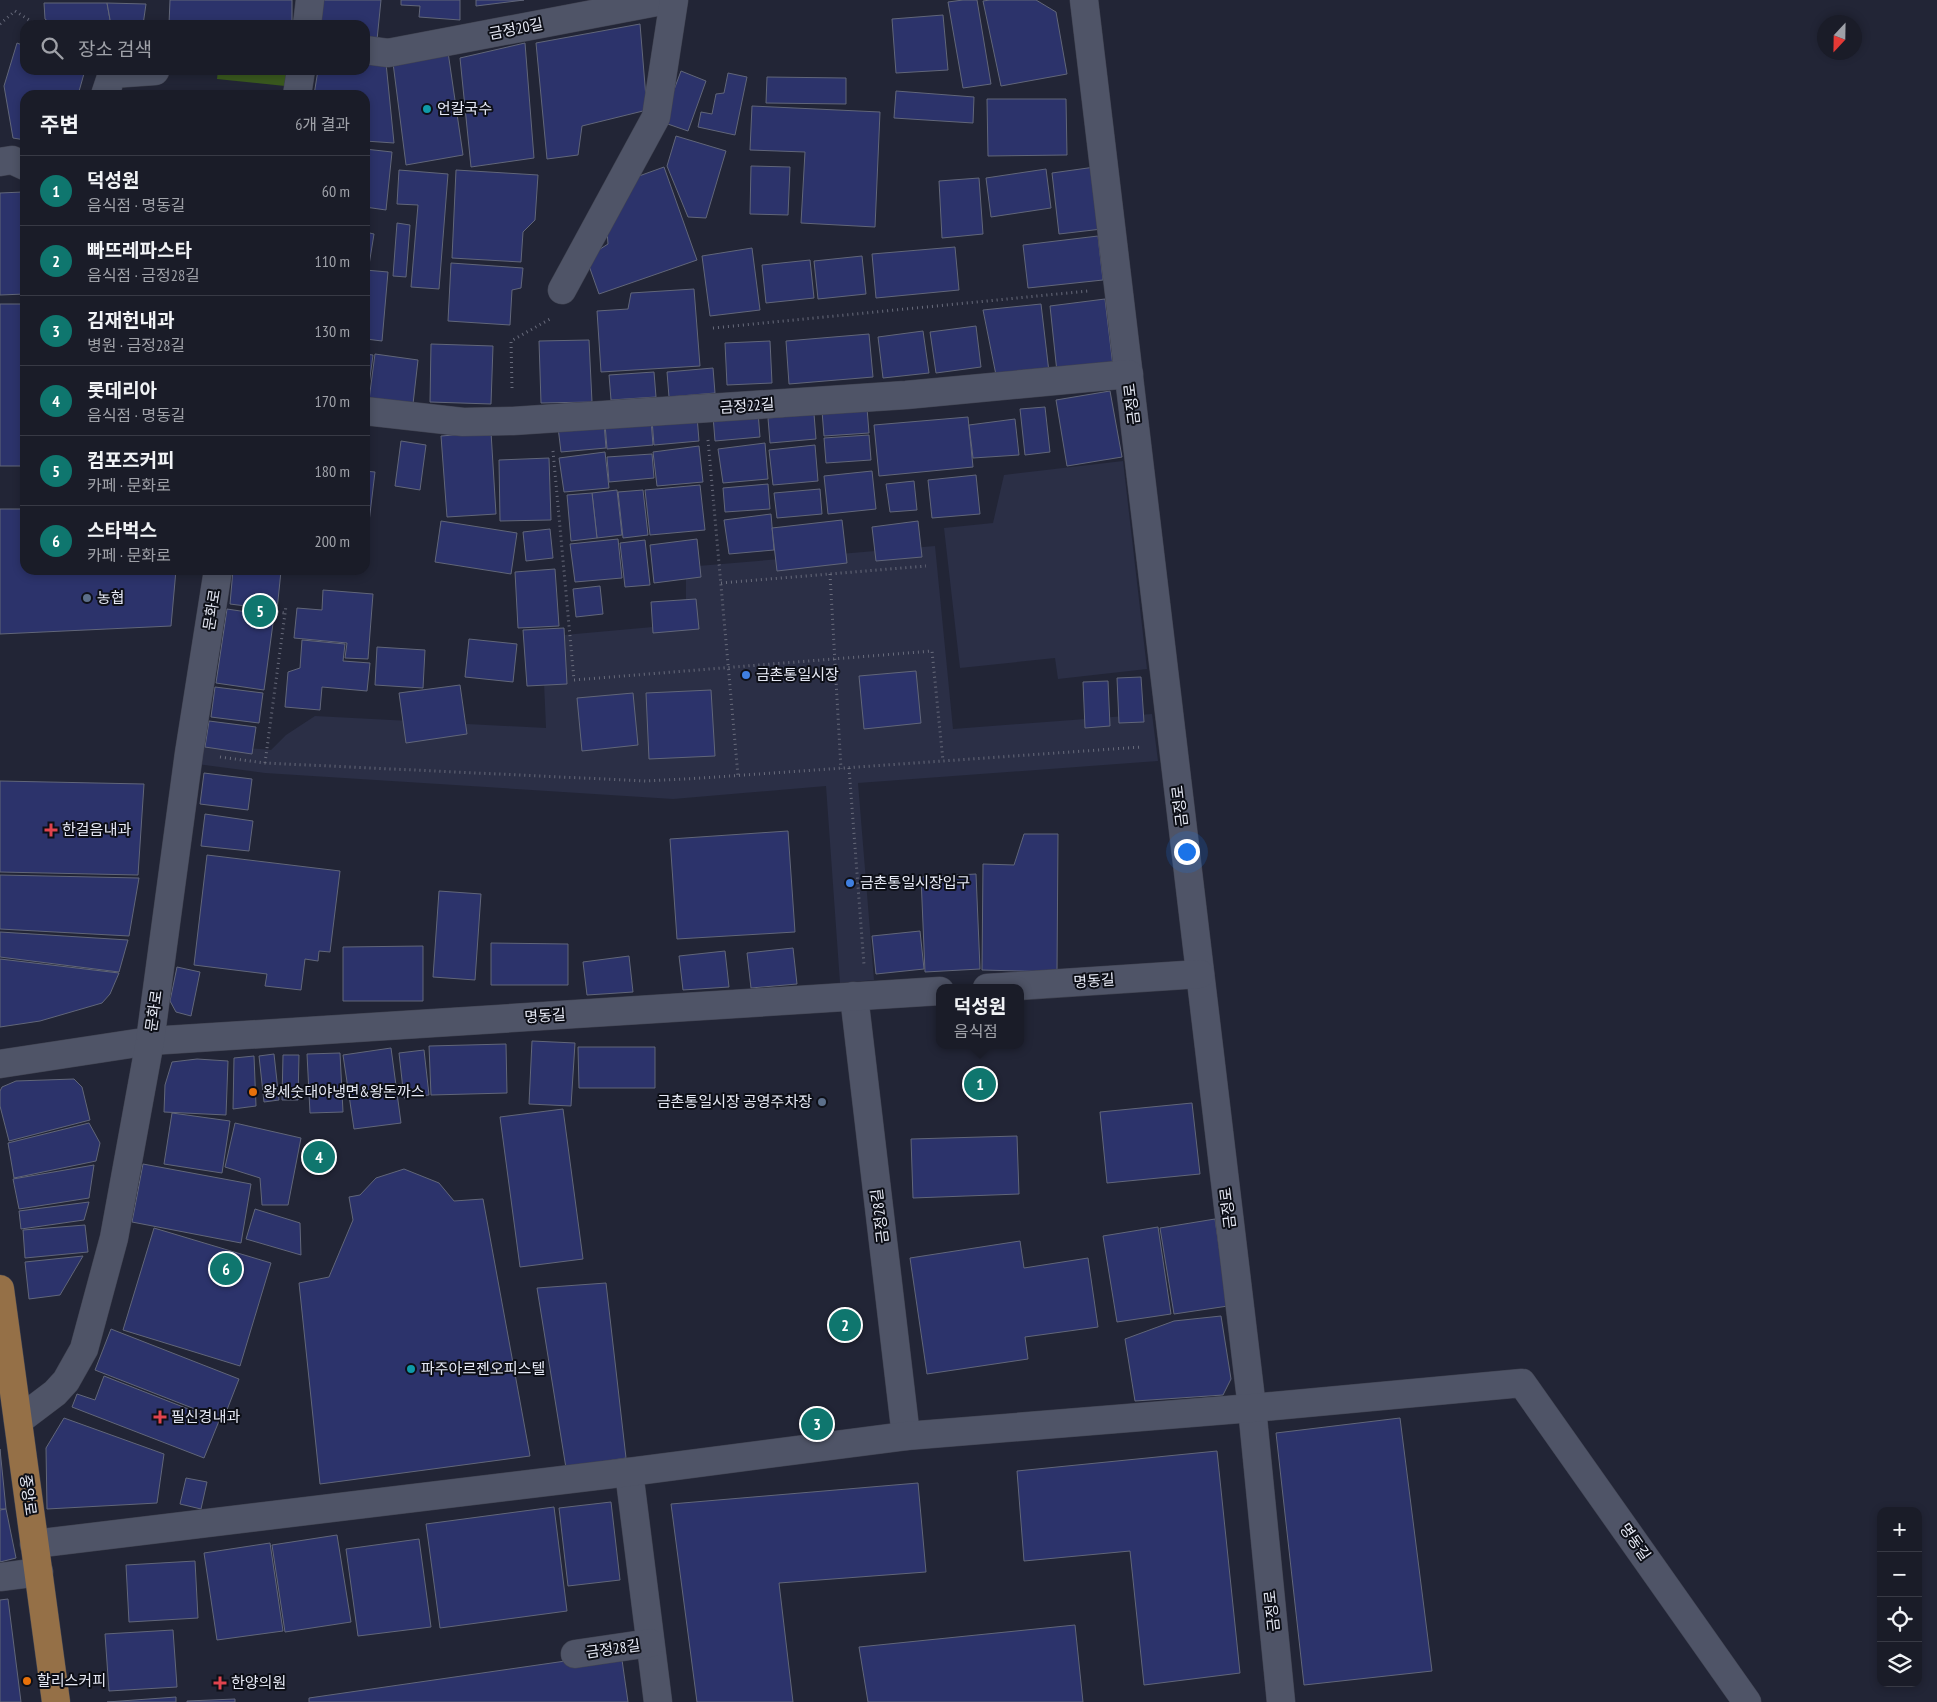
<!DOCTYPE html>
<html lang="ko">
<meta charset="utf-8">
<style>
body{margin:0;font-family:"PT Sans Narrow","Noto Sans KR",sans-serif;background:#232530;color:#f1f3f6}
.controls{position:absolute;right:15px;bottom:15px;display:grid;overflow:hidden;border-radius:10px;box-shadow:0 2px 8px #0003}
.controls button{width:45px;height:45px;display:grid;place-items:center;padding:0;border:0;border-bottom:1px solid #383a45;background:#1a1c28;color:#f1f3f6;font:25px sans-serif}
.compass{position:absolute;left:1817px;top:15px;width:45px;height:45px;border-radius:50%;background:#1a1c28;box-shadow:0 2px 8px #0003;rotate:202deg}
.you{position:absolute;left:1186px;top:851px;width:18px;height:18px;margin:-12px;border:4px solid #fff;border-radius:50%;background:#1a73e8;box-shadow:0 0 0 8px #1a73e833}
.badge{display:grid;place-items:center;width:32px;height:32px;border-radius:50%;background:#0f766e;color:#fff;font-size:16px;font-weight:700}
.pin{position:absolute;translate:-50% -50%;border:2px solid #fff;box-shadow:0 1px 5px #0006}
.popup{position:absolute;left:936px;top:984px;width:88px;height:65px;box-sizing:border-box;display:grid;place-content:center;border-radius:10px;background:#1a1c28;filter:drop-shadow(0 1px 4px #0005);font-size:16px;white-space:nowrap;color:#9fa1a8}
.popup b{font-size:19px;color:#f1f3f6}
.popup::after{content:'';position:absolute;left:50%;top:100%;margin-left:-10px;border:10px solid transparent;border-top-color:#1a1c28}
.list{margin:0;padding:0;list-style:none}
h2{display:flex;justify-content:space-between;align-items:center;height:65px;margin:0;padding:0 20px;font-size:21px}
h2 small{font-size:16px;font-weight:400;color:#9fa1a8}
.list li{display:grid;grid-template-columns:32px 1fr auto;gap:15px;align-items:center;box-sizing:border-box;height:70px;padding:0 20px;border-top:1px solid #383a45}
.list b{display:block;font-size:19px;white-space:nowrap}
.list p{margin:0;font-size:16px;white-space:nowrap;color:#9fa1a8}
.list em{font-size:16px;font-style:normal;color:#9fa1a8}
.icon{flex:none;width:28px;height:28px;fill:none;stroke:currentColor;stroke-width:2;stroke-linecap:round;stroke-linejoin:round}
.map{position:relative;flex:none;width:1937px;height:1702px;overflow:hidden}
.search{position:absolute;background:#1a1c28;box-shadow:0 2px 8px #0003;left:20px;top:20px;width:350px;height:55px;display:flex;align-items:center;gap:12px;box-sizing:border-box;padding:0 18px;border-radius:15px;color:#9fa1a8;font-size:19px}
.panel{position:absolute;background:#1a1c28;box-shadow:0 2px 8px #0003;left:20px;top:90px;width:350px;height:485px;border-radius:15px}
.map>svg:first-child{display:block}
.built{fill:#2b2f46}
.green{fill:#3a591e}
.building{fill:#2c336b;stroke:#616679}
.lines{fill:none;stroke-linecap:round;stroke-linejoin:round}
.minor-casing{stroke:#404351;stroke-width:29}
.major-casing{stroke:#404351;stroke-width:29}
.path{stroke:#686b7b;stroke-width:3;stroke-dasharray:1 4;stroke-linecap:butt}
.minor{stroke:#4f5467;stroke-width:28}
.major{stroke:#957047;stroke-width:28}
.culture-dot{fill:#0f9aa8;stroke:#0d0f17;stroke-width:2}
.service-dot{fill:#5c6f8a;stroke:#0d0f17;stroke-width:2}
.shop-dot{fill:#3f7fe0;stroke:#0d0f17;stroke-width:2}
.health-dot{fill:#e0444e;stroke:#0d0f17;stroke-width:2}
.food-dot{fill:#e8710a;stroke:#0d0f17;stroke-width:2}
.labels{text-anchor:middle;stroke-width:4;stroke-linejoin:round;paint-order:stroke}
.street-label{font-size:15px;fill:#e6e9f5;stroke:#0d0f17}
.poi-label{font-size:15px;fill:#e6e9f5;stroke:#0d0f17;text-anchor:start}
</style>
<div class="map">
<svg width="1937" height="1702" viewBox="0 0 1937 1702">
<rect width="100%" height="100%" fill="#222536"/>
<g class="built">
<polygon points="1123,461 1147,669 1058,679 1055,658 960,668 944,528 993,523 1004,475"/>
<polygon points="935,546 953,729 1152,714 1158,761 858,783 874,980 840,983 826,786 673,799 265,773 197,764 199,744 271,750 286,735 315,716 546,728 542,637 686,624 686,567"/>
</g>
<polygon class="green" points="218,70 288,70 285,86 217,79"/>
<g class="building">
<polygon points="170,0 292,0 292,25 169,24"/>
<polygon points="323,0 381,0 377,40 365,38 365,25 320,25"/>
<polygon points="401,0 460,0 460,20 419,17 420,6 401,5"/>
<polygon points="476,0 524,0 476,6"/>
<polygon points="963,0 977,0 991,84 963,88 948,2"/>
<polygon points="990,0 1036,0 1056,12 1067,74 1001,86 983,1"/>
<polygon points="44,3 107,3 111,25 53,25 45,19"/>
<polygon points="107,3 146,4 143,25 111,25"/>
<polygon points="943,15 948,70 896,73 892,19"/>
<polygon points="640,24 647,110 582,126 578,155 547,159 536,43"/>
<polygon points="17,43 25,46 25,70 85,70 78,95 25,95 25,140 13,138 4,86"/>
<polygon points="525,43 534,158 471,167 460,58"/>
<polygon points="448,52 463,155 406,165 393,63"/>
<polygon points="365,61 386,63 394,143 365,141 365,95 314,95 318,70 365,70"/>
<polygon points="681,71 706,81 688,131 662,122"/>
<polygon points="728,73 747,77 735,135 698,127 701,112 712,114 716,94 724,93"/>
<polygon points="767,77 846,78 846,104 766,103"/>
<polygon points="896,91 974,97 973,123 894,118"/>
<polygon points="987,99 1066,99 1067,155 988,156"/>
<polygon points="752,106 880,112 875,227 801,223 805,152 750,150"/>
<polygon points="676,136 726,151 706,218 688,217 667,166"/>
<polygon points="365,149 392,152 386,210 365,207"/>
<polygon points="751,166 790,167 788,215 750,214"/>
<polygon points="664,167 697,260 599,294 588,263 597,251 608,244 607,231 639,176"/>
<polygon points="1095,167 1102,229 1059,234 1052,173"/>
<polygon points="1046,169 1051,208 991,217 986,178"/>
<polygon points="399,170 448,174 439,289 411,287 418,205 397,204"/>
<polygon points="456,170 538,175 535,220 523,232 521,262 452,258"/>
<polygon points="979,178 983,234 942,238 939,181"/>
<polygon points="23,192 25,202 25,294 0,295 0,193"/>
<polygon points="397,223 410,225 406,277 393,276"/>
<polygon points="365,232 374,234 369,265 365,265"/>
<polygon points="1098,236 1103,280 1028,288 1023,245"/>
<polygon points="955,247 959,290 876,298 872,254"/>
<polygon points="752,248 760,310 710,316 702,256"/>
<polygon points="862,256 866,294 818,299 814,261"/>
<polygon points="810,260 814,298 766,303 762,265"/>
<polygon points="451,263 523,268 521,288 512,290 510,325 448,321"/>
<polygon points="365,270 388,272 382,341 366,339 368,312 365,312"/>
<polygon points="694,289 700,366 601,372 597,311 628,309 631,293"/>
<polygon points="1105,299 1113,366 1057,372 1050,306"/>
<rect x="0" y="304" width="25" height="162"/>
<polygon points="1041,304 1049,372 996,375 983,310"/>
<polygon points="976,326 981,367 936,373 930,332"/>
<polygon points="923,331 929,373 883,378 878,337"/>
<polygon points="869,334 873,377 789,384 786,341"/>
<polygon points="589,340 592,402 541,403 539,341"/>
<polygon points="770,341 772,383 727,385 725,343"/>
<polygon points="431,344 493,346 491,404 430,402"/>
<polygon points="365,354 373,355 367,400 365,399"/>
<polygon points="375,354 418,360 413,404 369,400"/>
<polygon points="713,368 715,393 669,397 667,372"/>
<polygon points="654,372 656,397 611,400 609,375"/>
<polygon points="1110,391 1122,457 1067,466 1056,400"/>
<polygon points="1045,407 1050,452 1025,455 1020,409"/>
<polygon points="867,408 869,433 824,436 822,411"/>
<polygon points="758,412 760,437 715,441 713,416"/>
<polygon points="814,414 816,439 770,443 768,418"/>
<polygon points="697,416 699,441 654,445 652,420"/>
<polygon points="968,417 973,467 879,476 874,425"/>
<polygon points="1015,419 1019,455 973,458 969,425"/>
<polygon points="651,420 653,445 607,449 605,424"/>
<polygon points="604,423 606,448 561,452 558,427"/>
<polygon points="491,432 496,514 447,517 441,436"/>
<polygon points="869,435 871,460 826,463 824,438"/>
<polygon points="401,441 426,445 420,490 395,486"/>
<polygon points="765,443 768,479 723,483 718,449"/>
<polygon points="815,445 818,481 773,485 769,450"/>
<polygon points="699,446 703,482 657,486 653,452"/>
<polygon points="605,452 609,488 564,492 559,458"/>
<polygon points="652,454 654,478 609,482 607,457"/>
<polygon points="549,458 551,520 500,521 499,460"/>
<polygon points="365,471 375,472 369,522 365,521"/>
<polygon points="872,471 876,509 828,514 824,476"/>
<polygon points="976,475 980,514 932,518 928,480"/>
<polygon points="914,481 917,510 890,512 886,484"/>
<polygon points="768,484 770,509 725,512 723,488"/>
<polygon points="700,485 705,530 650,535 645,490"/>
<polygon points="820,489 822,514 777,518 774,493"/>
<polygon points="617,490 622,535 597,538 592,493"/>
<polygon points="643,490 648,535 623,538 618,492"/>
<polygon points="592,493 597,538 571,541 567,495"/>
<polygon points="0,509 25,509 25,570 176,570 171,626 0,634"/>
<polygon points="771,514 774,550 729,554 724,520"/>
<polygon points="842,520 847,563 777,571 772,528"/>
<polygon points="441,521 517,533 511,574 435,562"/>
<polygon points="918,521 922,557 876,561 872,527"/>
<polygon points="550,529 553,558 526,561 523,532"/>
<polygon points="618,539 622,578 575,582 570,544"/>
<polygon points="697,539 701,577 654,583 650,545"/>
<polygon points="645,540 650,585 625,587 620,543"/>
<polygon points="555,569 559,626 518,628 515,572"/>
<polygon points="233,570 281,571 277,610 230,604"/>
<polygon points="600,586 603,614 576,617 573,589"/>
<polygon points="323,590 373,594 368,659 345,658 347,643 294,638 297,608 322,610"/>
<polygon points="696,599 699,629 653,633 651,602"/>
<polygon points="227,609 274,616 264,690 216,683"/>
<polygon points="564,628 567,684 527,686 523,630"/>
<polygon points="469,639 517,644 513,682 465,677"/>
<polygon points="302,640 345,644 343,661 370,663 367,691 322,687 320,710 285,707 288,672 300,668"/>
<polygon points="377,647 425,650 423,688 375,685"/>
<polygon points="916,671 921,723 864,729 859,676"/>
<polygon points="1141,677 1144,722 1119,723 1117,678"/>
<polygon points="1108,681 1110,726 1085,728 1083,682"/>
<polygon points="460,685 467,734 406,743 399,693"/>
<polygon points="215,687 263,693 259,723 211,717"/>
<polygon points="711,690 715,756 649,759 646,693"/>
<polygon points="633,693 638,745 582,751 577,698"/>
<polygon points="209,721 256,727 252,754 205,747"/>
<polygon points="204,773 252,779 248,810 200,804"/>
<polygon points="0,781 144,784 138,875 0,872"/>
<polygon points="205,814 253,821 249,851 201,846"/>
<polygon points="788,831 795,932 677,939 670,839"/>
<polygon points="1024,834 1058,834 1057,972 982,970 983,864 1014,865"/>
<polygon points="207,855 340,871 330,952 319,951 318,961 305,959 301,990 265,986 267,974 194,965"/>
<polygon points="976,874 980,969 925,972 921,877"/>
<polygon points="0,875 139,878 129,936 0,929"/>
<polygon points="439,891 481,894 475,980 433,977"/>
<polygon points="920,931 924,969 876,974 872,936"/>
<polygon points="0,932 128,940 119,972 0,957"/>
<polygon points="491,943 568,944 568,985 491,985"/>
<polygon points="423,946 423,1001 343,1001 343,947"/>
<polygon points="793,948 797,984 751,988 747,953"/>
<polygon points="725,951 729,987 683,990 679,956"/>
<polygon points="629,956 633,992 587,995 583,962"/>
<polygon points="0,959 119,973 110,994 102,1003 40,1021 0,1027"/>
<polygon points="177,967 200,972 191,1016 176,1012 170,1001"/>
<polygon points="532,1041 575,1043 571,1106 529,1104"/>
<polygon points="506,1044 507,1093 431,1095 429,1046"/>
<polygon points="578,1047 655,1047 655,1088 579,1088"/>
<polygon points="391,1048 401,1123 354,1129 343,1055"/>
<polygon points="424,1050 429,1095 404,1098 399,1053"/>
<polygon points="340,1053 343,1112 310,1113 307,1054"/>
<polygon points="274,1054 279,1100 264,1102 259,1056"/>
<polygon points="283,1055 299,1055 298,1100 282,1100"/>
<polygon points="254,1056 256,1106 233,1109 234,1058"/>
<polygon points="197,1059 228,1061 226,1115 164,1112 165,1085 172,1062"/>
<polygon points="74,1079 82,1087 90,1120 9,1141 0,1106 0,1091 2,1087 16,1081"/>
<polygon points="1192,1103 1200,1174 1107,1183 1100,1112"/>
<polygon points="563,1109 583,1259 520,1267 500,1117"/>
<polygon points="172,1113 230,1121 222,1173 164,1164"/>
<polygon points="89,1123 100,1143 96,1161 14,1178 8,1143"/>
<polygon points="235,1123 301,1138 288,1205 262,1205 260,1178 225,1167"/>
<polygon points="1017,1136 1019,1194 913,1198 911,1139"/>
<polygon points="143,1164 251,1184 241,1243 132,1222"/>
<polygon points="94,1165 89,1198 19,1209 13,1179"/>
<polygon points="404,1169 439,1183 454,1201 483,1199 530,1456 320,1484 299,1283 329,1277 353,1220 349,1197 360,1195 376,1178"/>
<polygon points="89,1202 84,1220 21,1229 19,1211"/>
<polygon points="255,1209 300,1223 301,1255 246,1239"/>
<polygon points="1215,1219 1228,1306 1174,1314 1160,1228"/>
<polygon points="85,1225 88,1252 25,1258 23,1230"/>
<polygon points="1158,1227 1171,1314 1117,1322 1103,1236"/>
<polygon points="154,1228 271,1263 240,1366 123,1330"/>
<polygon points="1020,1241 1024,1268 1088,1258 1098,1327 1025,1337 1028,1359 927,1374 910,1258"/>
<polygon points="83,1256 60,1295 29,1299 25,1262"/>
<polygon points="606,1283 626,1458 566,1468 537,1288"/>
<polygon points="1221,1316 1231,1379 1223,1395 1135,1401 1125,1339 1174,1321"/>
<polygon points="111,1329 239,1379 223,1420 95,1370"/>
<polygon points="104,1376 219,1421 204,1458 72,1407 77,1394 95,1400"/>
<polygon points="64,1418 164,1454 157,1503 47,1509 46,1448"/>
<polygon points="1400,1418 1432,1671 1304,1685 1276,1433"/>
<polygon points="0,1449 6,1509 0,1509"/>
<polygon points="1217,1451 1240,1673 1144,1685 1130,1551 1024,1561 1017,1471"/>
<polygon points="186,1478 207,1482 201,1509 180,1504"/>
<polygon points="918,1483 926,1572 779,1583 793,1702 697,1702 671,1504"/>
<polygon points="611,1502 620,1580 568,1586 559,1508"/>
<polygon points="554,1507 567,1611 440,1628 426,1524"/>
<polygon points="6,1509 16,1558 0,1562 0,1510"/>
<polygon points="337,1535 351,1622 285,1632 272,1545"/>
<polygon points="419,1539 431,1627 358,1636 346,1549"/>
<polygon points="270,1543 283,1631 217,1640 204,1553"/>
<polygon points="195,1561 198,1618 129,1622 126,1565"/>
<polygon points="8,1599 21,1702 0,1702 0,1600"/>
<polygon points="1075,1625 1083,1702 868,1702 859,1647"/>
<polygon points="173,1630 177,1687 109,1691 105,1634"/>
<polygon points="621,1653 628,1702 309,1702 309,1698"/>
<polygon points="176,1697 176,1702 107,1702"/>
<polygon points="235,1699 235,1702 187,1702 187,1701"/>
</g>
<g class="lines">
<g class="minor-casing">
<g id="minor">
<polyline points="1084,0 1252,1408 1281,1702"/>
<polyline points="307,25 310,0"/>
<polyline points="365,50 388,53 667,0"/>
<polyline points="105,95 112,74 155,71"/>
<polyline points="297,95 301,70"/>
<polyline points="0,162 12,160 25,166"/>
<polyline points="562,290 656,117 674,0"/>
<polyline points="365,411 463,422 513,421 906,395 1129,374"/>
<polyline points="987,988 1200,974"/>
<polyline points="854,996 906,1436"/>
<polyline points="0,1064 150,1041 940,991"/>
<polyline points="18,1421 55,1393 66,1381 84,1349 114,1238 150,1041 189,753 218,570"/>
<polyline points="629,1472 658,1702"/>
<polyline points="34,1544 629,1472 906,1436 1252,1408 1522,1383 1747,1702"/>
<polyline points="0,1577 39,1572"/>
<polyline points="575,1654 650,1643"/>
</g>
</g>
<g class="major-casing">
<polyline id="major" points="0,1289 56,1702"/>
</g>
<g class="path">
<polyline points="0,24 15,11 37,25"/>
<polyline points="713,328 1088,291"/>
<polyline points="512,388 511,341 550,319"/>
<polyline points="708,440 738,776"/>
<polyline points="553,451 574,680 932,651 943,761"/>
<polyline points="830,574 841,769"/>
<polyline points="721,583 926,566"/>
<polyline points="243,607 285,613"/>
<polyline points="220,757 265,763 646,781 702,778 1141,747"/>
<polyline points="265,763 286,606"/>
<polyline points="849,768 864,965"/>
</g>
<use href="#minor" class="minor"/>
<use href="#major" class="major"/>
</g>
<g class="culture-dot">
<circle cx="427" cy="109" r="5"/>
<circle cx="411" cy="1369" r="5"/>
</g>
<g class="service-dot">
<circle cx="87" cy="598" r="5"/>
<circle cx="822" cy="1102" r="5"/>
</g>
<g class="shop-dot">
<circle cx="746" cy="675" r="5"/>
<circle cx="850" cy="883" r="5"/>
</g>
<g class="health-dot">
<path d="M48.5 822.5h5v5h5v5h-5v5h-5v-5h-5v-5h5z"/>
<path d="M157.5 1409.5h5v5h5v5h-5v5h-5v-5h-5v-5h5z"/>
<path d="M217.5 1675.5h5v5h5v5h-5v5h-5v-5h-5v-5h5z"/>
</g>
<g class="food-dot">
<circle cx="253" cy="1092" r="5"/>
<circle cx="27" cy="1681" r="5"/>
</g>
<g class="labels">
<g class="street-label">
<text transform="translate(516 29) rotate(-11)" y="5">금정20길</text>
<text transform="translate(1132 404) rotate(-97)" y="5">금정로</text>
<text transform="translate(747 406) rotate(-4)" y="5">금정22길</text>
<text transform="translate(212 610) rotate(-81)" y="5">문화로</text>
<text transform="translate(1180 806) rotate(-97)" y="5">금정로</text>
<text transform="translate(1094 981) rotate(-4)" y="5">명동길</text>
<text transform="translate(154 1011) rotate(-82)" y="5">문화로</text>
<text transform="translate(545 1016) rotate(-4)" y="5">명동길</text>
<text transform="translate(1228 1208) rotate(-97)" y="5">금정로</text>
<text transform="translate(880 1216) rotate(-97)" y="5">금정28길</text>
<text transform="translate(28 1495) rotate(82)" y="5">중앙로</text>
<text transform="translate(1635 1542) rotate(55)" y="5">명동길</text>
<text transform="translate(1272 1611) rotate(-96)" y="5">금정로</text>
<text transform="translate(613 1649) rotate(-8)" y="5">금정28길</text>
</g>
<g class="poi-label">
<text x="437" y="114">언칼국수</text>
<text x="97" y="603">농협</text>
<text x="756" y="680">금촌통일시장</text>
<text x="62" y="835">한걸음내과</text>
<text x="860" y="888">금촌통일시장입구</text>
<text x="263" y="1097">왕세숫대야냉면&amp;왕돈까스</text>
<text x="812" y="1107" text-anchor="end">금촌통일시장 공영주차장</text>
<text x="421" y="1374">파주아르젠오피스텔</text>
<text x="171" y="1422">필신경내과</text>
<text x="37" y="1686">할리스커피</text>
<text x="231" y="1688">한양의원</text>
</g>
</g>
</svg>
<div class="controls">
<button>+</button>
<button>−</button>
<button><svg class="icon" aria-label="locate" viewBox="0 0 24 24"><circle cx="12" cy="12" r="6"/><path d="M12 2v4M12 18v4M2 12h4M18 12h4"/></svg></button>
<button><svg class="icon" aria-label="layers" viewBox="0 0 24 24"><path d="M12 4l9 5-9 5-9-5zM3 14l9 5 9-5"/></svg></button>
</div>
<svg class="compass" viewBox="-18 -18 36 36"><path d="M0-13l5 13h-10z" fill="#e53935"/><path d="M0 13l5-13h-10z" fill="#9fa1a8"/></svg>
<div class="you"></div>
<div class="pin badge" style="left:980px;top:1084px">1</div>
<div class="popup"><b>덕성원</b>음식점</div>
<div class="pin badge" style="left:845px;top:1325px">2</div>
<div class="pin badge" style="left:817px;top:1424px">3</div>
<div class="pin badge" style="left:319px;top:1157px">4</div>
<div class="pin badge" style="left:260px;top:611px">5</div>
<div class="pin badge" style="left:226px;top:1269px">6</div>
<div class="search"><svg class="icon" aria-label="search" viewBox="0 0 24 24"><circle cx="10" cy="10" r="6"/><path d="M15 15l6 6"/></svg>장소 검색</div>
<section class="panel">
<h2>주변<small>6개 결과</small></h2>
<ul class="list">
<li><span class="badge">1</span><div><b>덕성원</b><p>음식점 · 명동길</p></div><em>60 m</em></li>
<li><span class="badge">2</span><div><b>빠뜨레파스타</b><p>음식점 · 금정28길</p></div><em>110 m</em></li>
<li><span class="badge">3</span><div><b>김재헌내과</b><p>병원 · 금정28길</p></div><em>130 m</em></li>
<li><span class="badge">4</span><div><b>롯데리아</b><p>음식점 · 명동길</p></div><em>170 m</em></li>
<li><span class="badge">5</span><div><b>컴포즈커피</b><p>카페 · 문화로</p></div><em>180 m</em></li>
<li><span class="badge">6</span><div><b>스타벅스</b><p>카페 · 문화로</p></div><em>200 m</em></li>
</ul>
</section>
</div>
